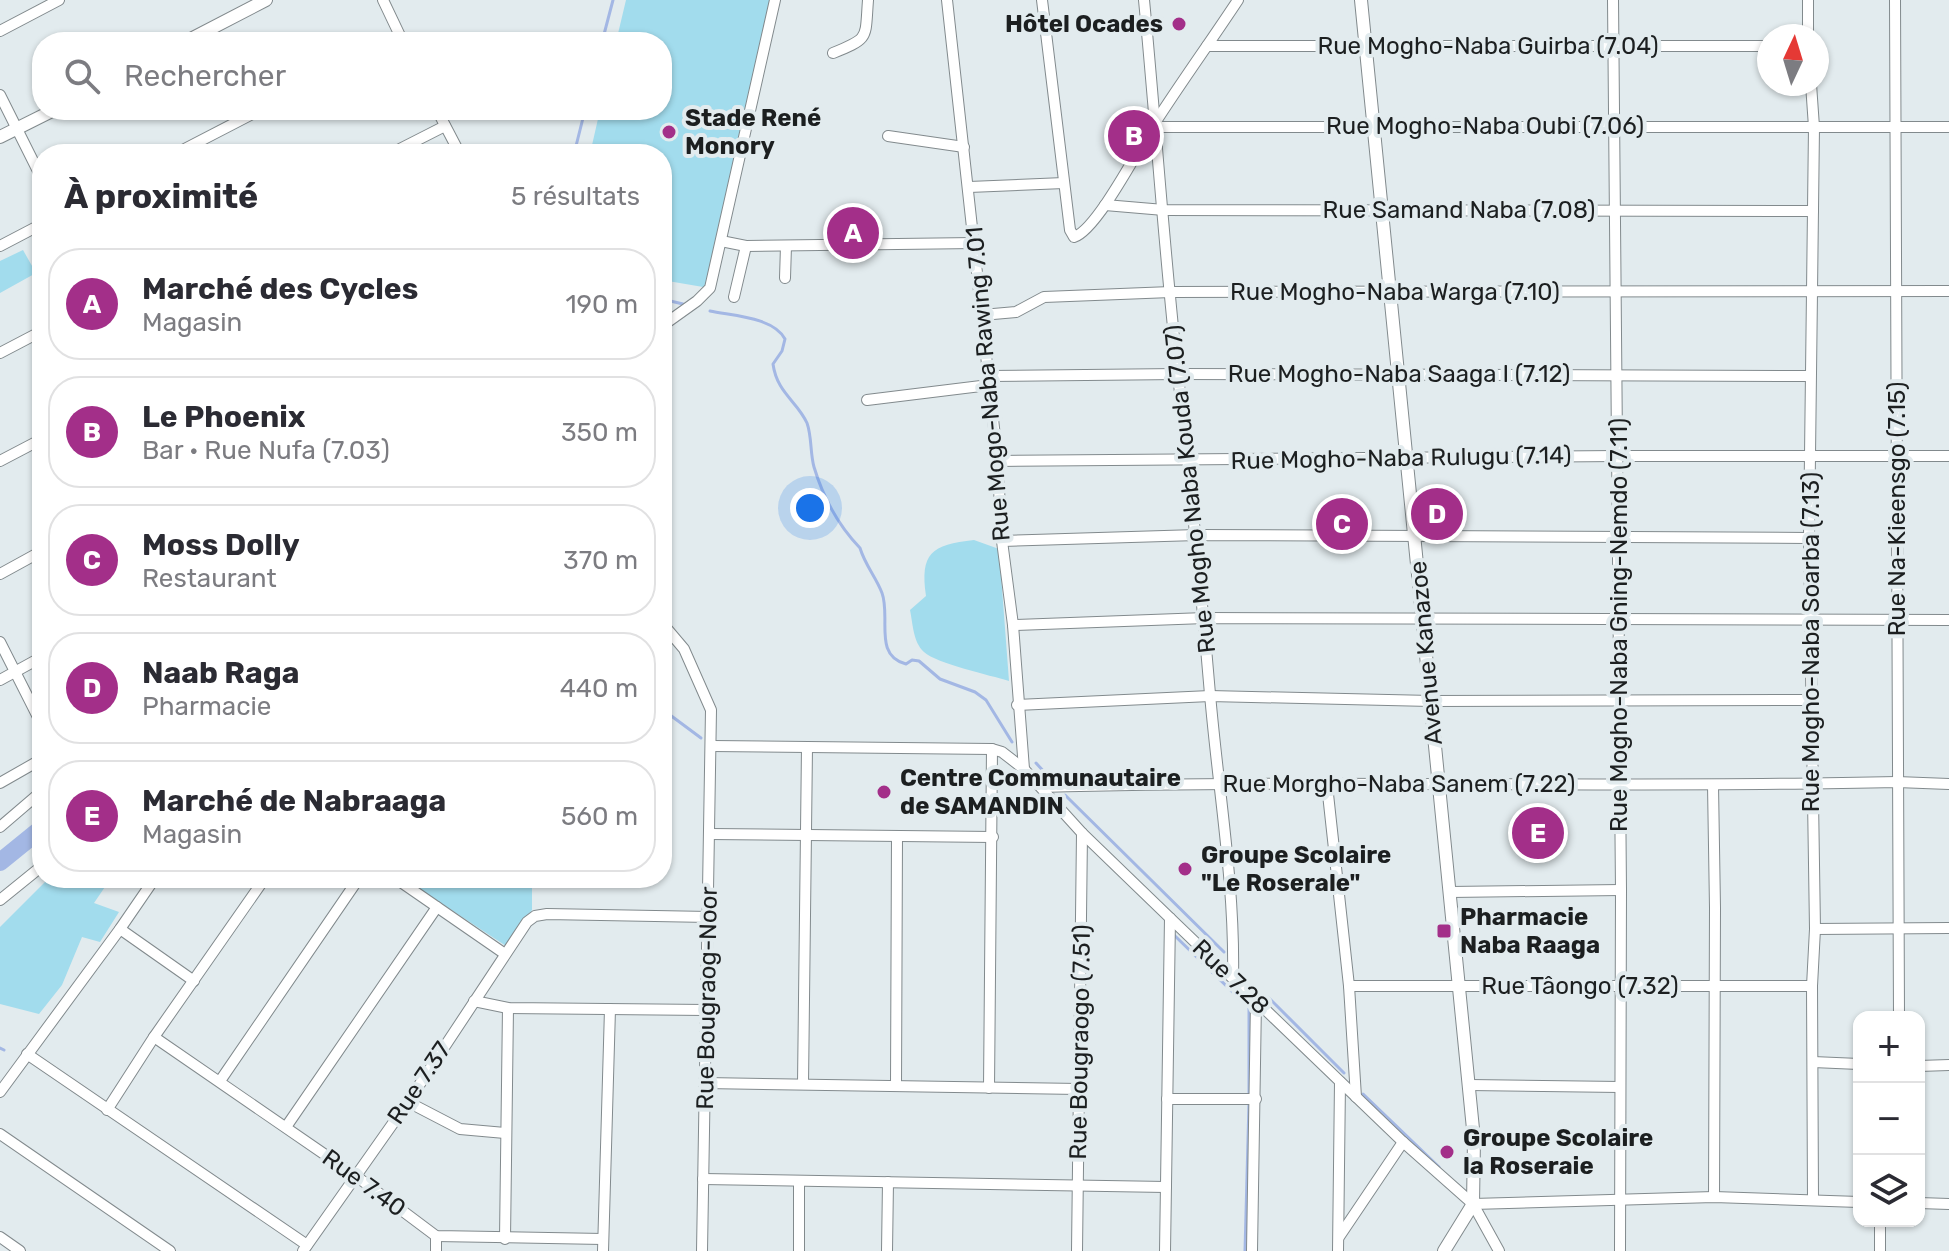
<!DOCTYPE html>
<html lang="fr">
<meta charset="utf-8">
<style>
body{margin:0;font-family:Rubik,sans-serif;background:#f7f7f7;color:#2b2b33}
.controls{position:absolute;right:24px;bottom:24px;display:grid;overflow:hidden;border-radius:16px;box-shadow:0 2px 6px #0004}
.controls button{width:72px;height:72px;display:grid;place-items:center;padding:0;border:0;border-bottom:2px solid #e1e1e2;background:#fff;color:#2b2b33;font:40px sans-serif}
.compass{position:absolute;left:1757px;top:24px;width:72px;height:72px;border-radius:50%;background:#fff;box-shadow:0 2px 6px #0004;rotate:4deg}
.you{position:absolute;left:810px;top:508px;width:28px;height:28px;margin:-20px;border:6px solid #fff;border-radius:50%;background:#1a73e8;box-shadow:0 0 0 12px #1a73e833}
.badge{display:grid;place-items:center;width:52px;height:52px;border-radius:50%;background:#a32f89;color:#fff;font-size:26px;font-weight:700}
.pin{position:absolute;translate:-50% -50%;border:4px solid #fff;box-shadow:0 2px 8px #0006}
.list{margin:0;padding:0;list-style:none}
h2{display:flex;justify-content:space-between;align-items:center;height:104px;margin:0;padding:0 32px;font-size:34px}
h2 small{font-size:26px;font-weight:400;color:#7c7c81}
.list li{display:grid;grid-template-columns:52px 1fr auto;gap:24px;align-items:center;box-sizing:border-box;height:112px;margin:0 16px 16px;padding:0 16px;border:2px solid #e1e1e2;border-radius:32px}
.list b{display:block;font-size:30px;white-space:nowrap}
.list p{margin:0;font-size:26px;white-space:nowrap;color:#7c7c81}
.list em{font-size:26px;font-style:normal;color:#7c7c81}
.icon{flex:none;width:44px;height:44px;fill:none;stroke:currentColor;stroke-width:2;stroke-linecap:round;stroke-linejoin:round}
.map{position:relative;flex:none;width:1949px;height:1251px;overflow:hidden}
.search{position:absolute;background:#fff;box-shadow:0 2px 6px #0004;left:32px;top:32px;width:640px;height:88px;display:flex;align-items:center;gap:20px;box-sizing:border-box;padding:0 28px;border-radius:32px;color:#7c7c81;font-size:30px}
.panel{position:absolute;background:#fff;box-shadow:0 2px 6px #0004;left:32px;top:144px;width:640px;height:744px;border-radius:32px}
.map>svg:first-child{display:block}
.green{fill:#a2dced}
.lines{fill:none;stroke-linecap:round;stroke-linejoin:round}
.stream{stroke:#a3b7e4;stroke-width:3}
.river{stroke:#a3b7e4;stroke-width:18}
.minor-casing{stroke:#828a8d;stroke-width:12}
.tertiary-casing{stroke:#828a8d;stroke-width:14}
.minor{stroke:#fff;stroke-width:10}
.tertiary{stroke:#fff;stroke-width:12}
.poi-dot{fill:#a32f89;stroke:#e2ebee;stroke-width:3}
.labels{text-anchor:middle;stroke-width:8;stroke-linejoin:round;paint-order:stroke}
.poi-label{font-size:24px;font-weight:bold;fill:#1c1f20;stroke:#e2ebee;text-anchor:start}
.street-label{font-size:24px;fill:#1c1f20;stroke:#e2ebee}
</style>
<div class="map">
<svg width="1949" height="1251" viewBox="0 0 1949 1251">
<rect width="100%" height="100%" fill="#e2ebee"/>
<g class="green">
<polygon points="626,0 772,0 709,288 662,280 662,154 590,154 600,110 662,110 662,42 616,42"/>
<polygon points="23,250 36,273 0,293 0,261"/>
<path d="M 974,540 L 999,549 L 1009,681 C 990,675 937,664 924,652 C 913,642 913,624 910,610 L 926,596 C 920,553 931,545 974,540 Z"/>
<polygon points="49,878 111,878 94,903 119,912 100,942 82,937 62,985 39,1014 0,1004 0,927"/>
<polygon points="403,878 532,878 532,910 506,946"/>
</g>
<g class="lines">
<g class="stream">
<polyline points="602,42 613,0"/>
<polyline points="574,154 585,110"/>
<polyline points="662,299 683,304"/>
<path d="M 710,311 C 733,316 773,317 785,339 L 782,351 L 773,364 C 777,393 797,401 807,423 C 812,437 810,453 814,467 C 823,497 838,525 860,548 C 865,565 876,577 882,593 C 891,617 873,656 906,664 L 912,660 L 919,661 L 940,679 L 975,692 L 986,700 L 1012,742"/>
<polyline points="662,709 701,738"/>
<polyline points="1036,763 1047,775"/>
<polyline points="1065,795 1224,952"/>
<polyline points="1174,935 1249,1008 1249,1095"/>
<polyline points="1268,997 1344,1073"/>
<polyline points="0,1048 4,1050"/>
<polyline points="1363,1094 1439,1167"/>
<polyline points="1245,1251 1249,1103"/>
</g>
<polyline class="river" points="0,862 42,828"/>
<g class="minor-casing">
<g id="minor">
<polyline points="383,0 403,42"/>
<polyline points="947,0 997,455 1002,541 1013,625 1024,769"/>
<path d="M 1042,0 L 1070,230 L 1074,237 C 1097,230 1140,146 1155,123 C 1182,81 1211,41 1238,0"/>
<path d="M 1144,0 C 1156,125 1164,250 1178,375 C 1190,481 1201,587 1210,694 C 1218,789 1235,883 1233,978"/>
<polyline points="1613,0 1621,890 1620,1251"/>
<polyline points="1808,0 1808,36"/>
<polyline points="1895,0 1899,1017"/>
<polyline points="0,31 59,0"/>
<polyline points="1207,46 1769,46"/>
<path d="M 833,53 C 870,38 865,39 868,0"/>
<polyline points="1811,84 1814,127 1809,538 1815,929 1812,986 1813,1200"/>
<polyline points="0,95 42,179"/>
<polyline points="437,110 460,154"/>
<polyline points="1157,127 1949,127"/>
<polyline points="888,136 964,147"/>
<polyline points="175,154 260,110"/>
<polyline points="390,154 445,126"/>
<polyline points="969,187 1064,183"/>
<polyline points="1105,205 1164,210 1813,211"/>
<polyline points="721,241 746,246 975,243"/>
<polyline points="0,246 42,224"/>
<polyline points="785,278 786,246"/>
<polyline points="734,297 746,246"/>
<polyline points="982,315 1016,312 1044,297 1171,292 1949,291"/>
<polyline points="662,326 697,301 710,288 775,0"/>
<polyline points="0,353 42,331"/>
<polyline points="988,376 1178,374 1809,376"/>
<polyline points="867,400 989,385"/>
<polyline points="0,461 42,439"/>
<polyline points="997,461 1618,456 1949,456"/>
<polyline points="1002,541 1197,535 1809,538"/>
<polyline points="0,574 42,551"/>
<polyline points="662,623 684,649 711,710 702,1251"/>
<polyline points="1013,625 1205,618 1949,620"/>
<polyline points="0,642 42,725"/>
<polyline points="0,680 42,657"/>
<polyline points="1017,705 1210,696 1431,701 1811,700"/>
<polyline points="712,746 992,749 1002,752 1024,769 1082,833 1170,918 1403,1142 1473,1204 1499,1251"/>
<polyline points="0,783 42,759"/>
<polyline points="1327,785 1349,986 1356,1097"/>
<polyline points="1713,785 1715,908 1714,1197"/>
<path d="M 1042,787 C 1327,779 1612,789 1897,782 L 1949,784"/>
<polyline points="0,827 42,791"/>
<polyline points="710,834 993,837"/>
<polyline points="395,878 505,954"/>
<polyline points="1450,892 1621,890"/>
<polyline points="0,900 42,866"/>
<polyline points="120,929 194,981"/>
<polyline points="1815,929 1949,928"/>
<polyline points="1349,986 1812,986"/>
<polyline points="474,1001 508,1008 706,1010"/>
<polyline points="154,1037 356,1176 436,1236 603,1239"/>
<polyline points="27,1054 307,1245"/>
<polyline points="1813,1062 1859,1064"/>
<polyline points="1919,1066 1949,1065"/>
<polyline points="220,1081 359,878"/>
<polyline points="705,1083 1079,1089"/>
<polyline points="803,1084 807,747"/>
<polyline points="1470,1085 1620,1087"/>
<polyline points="896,1086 897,836"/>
<polyline points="989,1088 992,749"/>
<polyline points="0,1092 120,929 155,878"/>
<polyline points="1167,1099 1256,1099"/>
<polyline points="408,1102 460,1129 505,1133"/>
<polyline points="107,1110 154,1037 265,878"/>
<polyline points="286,1127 437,907"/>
<polyline points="0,1134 170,1251"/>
<polyline points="703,1179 1166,1187"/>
<polyline points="799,1181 799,1251"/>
<polyline points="1919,1203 1949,1204"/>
<polyline points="1473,1204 1714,1197 1859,1202"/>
<polyline points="0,1237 20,1251"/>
<polyline points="1339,1237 1403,1142"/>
<polyline points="505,1239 508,1008"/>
<polyline points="303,1251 408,1102 527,922 535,916 547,914 709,917"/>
<polyline points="436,1251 436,1236"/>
<polyline points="603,1251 610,1009"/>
<polyline points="887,1251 888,1182"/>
<polyline points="1077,1251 1082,833"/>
<polyline points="1165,1251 1170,918"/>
<polyline points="1252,1251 1256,1001"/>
<polyline points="1338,1251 1340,1082"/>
<polyline points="1880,1251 1880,1221"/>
</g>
</g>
<g class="tertiary-casing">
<g id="tertiary">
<polyline points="1361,0 1474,1139 1473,1204 1444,1251"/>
<polyline points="185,42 266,0"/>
<polyline points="0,137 54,110"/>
</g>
</g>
<use href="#minor" class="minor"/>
<use href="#tertiary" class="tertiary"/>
</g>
<g class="poi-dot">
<circle cx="1179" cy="24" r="8"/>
<circle cx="669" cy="132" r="8"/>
<circle cx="884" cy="792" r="8"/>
<circle cx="1185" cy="869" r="8"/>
<rect x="1436" y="923" width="16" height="16" rx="4"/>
<circle cx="1447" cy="1152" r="8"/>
</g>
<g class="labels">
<g class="poi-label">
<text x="1163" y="32" text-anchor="end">Hôtel Ocades</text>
<text x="685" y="126">Stade René<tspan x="685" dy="28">Monory</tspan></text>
<text x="900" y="786">Centre Communautaire<tspan x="900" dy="28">de SAMANDIN</tspan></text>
<text x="1201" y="863">Groupe Scolaire<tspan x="1201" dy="28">"Le Roserale"</tspan></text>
<text x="1460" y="925">Pharmacie<tspan x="1460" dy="28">Naba Raaga</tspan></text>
<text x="1463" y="1146">Groupe Scolaire<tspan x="1463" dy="28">la Roseraie</tspan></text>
</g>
<g class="street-label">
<text x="1488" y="54">Rue Mogho-Naba Guirba (7.04)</text>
<text x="1485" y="134">Rue Mogho-Naba Oubi (7.06)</text>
<text x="1459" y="218">Rue Samand Naba (7.08)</text>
<text x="1395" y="300">Rue Mogho-Naba Warga (7.10)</text>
<text x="1399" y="382">Rue Mogho-Naba Saaga I (7.12)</text>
<text transform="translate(988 384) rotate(-95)" y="8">Rue Mogo-Naba Rawing 7.01</text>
<text transform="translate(1401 458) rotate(-1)" y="8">Rue Mogho-Naba Rulugu (7.14)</text>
<text transform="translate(1190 489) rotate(-96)" y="8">Rue Mogho Naba Kouda (7.07)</text>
<text transform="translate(1897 509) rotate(-90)" y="8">Rue Na-Kieensgo (7.15)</text>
<text transform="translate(1619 625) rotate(-90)" y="8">Rue Mogho-Naba Gning-Nemdo (7.11)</text>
<text transform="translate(1811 642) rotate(-90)" y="8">Rue Mogho-Naba Soarba (7.13)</text>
<text transform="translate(1426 653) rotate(-95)" y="8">Avenue Kanazoe</text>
<text x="1399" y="792">Rue Morgho-Naba Sanem (7.22)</text>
<text transform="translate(1231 977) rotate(44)" y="8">Rue 7.28</text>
<text x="1580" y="994">Rue Tâongo (7.32)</text>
<text transform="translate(707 998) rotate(-89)" y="8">Rue Bougraog-Noor</text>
<text transform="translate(1080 1042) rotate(-89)" y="8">Rue Bougraogo (7.51)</text>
<text transform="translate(419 1083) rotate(-56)" y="8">Rue 7.37</text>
<text transform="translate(364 1183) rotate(36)" y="8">Rue 7.40</text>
</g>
</g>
</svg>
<div class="controls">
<button>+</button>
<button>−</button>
<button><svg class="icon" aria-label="layers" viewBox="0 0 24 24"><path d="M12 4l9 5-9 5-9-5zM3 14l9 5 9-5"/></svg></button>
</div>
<svg class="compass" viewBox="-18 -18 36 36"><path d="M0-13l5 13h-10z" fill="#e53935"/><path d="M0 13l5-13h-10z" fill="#7c7c81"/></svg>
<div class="you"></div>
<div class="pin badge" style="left:853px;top:233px">A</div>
<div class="pin badge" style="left:1134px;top:136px">B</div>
<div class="pin badge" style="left:1342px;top:524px">C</div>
<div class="pin badge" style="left:1437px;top:514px">D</div>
<div class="pin badge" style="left:1538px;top:833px">E</div>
<div class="search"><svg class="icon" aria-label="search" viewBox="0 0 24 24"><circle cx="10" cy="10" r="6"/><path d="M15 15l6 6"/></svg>Rechercher</div>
<section class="panel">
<h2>À proximité<small>5 résultats</small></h2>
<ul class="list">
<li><span class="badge">A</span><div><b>Marché des Cycles</b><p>Magasin</p></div><em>190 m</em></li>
<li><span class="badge">B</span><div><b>Le Phoenix</b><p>Bar · Rue Nufa (7.03)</p></div><em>350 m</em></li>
<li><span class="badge">C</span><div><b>Moss Dolly</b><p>Restaurant</p></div><em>370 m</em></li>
<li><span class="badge">D</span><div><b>Naab Raga</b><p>Pharmacie</p></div><em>440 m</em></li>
<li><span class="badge">E</span><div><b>Marché de Nabraaga</b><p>Magasin</p></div><em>560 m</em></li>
</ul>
</section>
</div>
